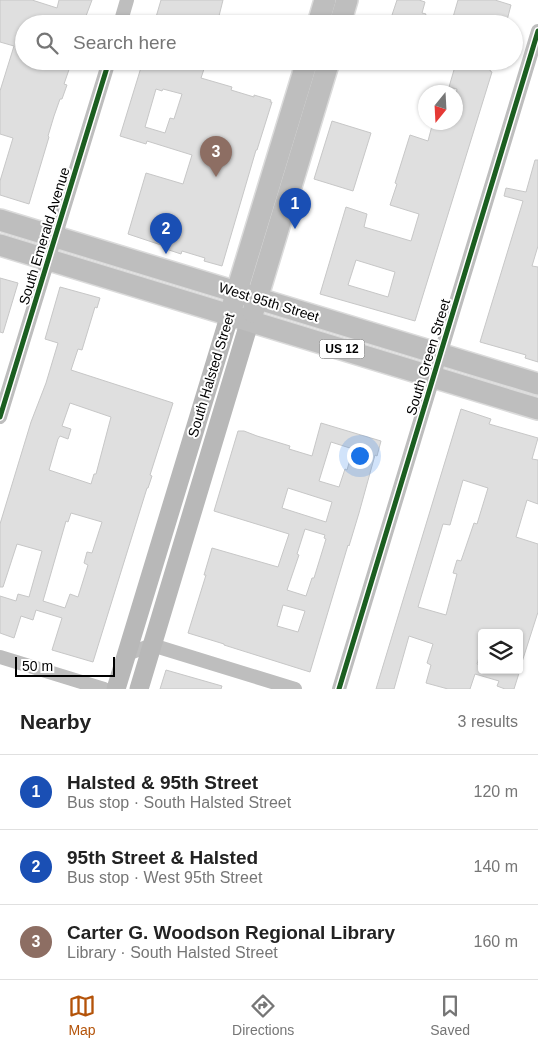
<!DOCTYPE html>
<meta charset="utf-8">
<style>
body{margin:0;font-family:Helvetica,sans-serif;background:#f6f6f6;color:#222}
.controls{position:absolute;right:15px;bottom:15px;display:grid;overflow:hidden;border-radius:5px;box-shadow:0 1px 4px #0004}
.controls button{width:45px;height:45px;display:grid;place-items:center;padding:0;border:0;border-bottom:1px solid #e0e0e0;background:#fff;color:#222;font:25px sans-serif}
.compass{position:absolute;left:418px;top:85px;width:45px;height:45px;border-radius:50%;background:#fff;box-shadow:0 1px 4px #0004;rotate:198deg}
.scale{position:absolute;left:15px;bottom:12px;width:100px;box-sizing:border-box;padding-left:5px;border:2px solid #000;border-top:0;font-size:14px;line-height:18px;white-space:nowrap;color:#000;-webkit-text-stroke:4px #fff;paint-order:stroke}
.you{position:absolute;left:359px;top:455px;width:18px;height:18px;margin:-12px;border:4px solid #fff;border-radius:50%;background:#1a73e8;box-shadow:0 0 0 8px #1a73e833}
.badge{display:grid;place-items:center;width:32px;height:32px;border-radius:50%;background:#b45309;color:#fff;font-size:16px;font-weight:700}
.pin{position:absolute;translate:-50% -41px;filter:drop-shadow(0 1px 2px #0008)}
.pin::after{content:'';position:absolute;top:26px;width:18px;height:15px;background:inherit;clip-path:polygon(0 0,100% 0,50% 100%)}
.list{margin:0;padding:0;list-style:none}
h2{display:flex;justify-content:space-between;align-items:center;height:65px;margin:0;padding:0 20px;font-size:21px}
h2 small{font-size:16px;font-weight:400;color:#767676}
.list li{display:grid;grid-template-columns:32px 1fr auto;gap:15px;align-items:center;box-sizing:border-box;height:75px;padding:0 20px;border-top:1px solid #e0e0e0}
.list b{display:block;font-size:19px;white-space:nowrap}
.list p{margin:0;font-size:16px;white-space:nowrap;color:#767676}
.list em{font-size:16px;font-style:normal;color:#767676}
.icon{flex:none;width:28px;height:28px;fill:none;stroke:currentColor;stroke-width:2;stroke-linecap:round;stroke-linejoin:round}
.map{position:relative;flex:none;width:538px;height:689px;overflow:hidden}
.search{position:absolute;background:#fff;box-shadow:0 1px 4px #0004;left:15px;right:15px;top:15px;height:55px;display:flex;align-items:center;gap:12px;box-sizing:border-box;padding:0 18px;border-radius:28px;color:#767676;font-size:19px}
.sheet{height:290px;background:#fff}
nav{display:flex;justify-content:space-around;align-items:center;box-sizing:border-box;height:70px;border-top:1px solid #e0e0e0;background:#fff;font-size:14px;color:#767676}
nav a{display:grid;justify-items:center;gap:2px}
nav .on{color:#b45309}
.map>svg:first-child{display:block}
.green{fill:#ececec}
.building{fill:#dfdfdf;stroke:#c7c7c7;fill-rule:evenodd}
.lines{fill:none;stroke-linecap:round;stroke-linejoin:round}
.primary-casing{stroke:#dbdbdb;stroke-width:24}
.street{stroke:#bebebe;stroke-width:14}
.secondary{stroke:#b8b8b8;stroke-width:19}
.primary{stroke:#bebebe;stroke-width:21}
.cycleway-casing{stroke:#fff;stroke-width:8}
.cycleway{stroke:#1b5e20;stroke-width:5}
.labels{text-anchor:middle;stroke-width:4;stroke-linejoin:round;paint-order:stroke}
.shield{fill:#fff;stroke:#4c4c4c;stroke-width:1}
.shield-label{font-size:12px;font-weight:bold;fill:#000}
.street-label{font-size:14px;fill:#000;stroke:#fff}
</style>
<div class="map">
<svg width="538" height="689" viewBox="0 0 538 689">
<rect width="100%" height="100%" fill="#fff"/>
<polygon class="green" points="470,373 538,392 538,400 469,377"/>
<g class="building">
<polygon points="0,0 32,0 57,8 59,0 92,0 83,24 24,24 24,61 72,61 64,84 67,85 62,99 60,99 54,116 48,136 49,137 29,204 0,195 0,181 13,138 0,134 0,91 14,46 0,42"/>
<polygon points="161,0 223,0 217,24 154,24"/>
<polygon points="397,0 419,0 425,2 422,13 426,14 423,24 389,24"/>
<polygon points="458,0 495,0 511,5 506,24 451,24"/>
<path d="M 143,61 L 187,61 L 205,66 L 201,78 L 232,87 L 231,90 L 254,97 L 254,95 L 271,100 L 270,102 L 272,102 L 257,150 L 256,150 L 222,266 L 204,261 L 205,258 L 182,251 L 181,254 L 163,248 L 164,246 L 128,234 L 146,173 L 183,184 L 192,155 L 147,141 L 146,144 L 120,136 ZM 156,89 L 162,91 L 163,89 L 182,94 L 174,119 L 170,118 L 165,133 L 145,127 Z"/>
<path d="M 466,61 L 482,61 L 492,64 L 490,71 L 492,72 L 415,321 L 320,294 L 346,207 L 367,214 L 364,227 L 411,241 L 419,214 L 390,205 L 397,184 L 395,183 L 410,135 L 428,141 L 433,122 L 456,122 L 456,96 L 457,89 L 449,87 L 456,63 L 464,66 ZM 356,260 L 395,272 L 388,297 L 348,285 Z"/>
<polygon points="332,121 371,133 353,191 314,179"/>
<polygon points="535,160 538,160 538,246 532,266 538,267 538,362 525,358 526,355 480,342 523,201 504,196 506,188 526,192"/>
<polygon points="0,278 18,283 3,333 0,332"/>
<path d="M 60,287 L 100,298 L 97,308 L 95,307 L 82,350 L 78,349 L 71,370 L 173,403 L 150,475 L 152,476 L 148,488 L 147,488 L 93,662 L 52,650 L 62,618 L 36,610 L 33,620 L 21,616 L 14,638 L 0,633 L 0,596 L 16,601 L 18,594 L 29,597 L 42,551 L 17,544 L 3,587 L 0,587 L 0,524 L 31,422 L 46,383 L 58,343 L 45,339 ZM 70,403 L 111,417 L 96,474 L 94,474 L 91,484 L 49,470 L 58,439 L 60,436 L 68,439 L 71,429 L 62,426 ZM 71,513 L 102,522 L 92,553 L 87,552 L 84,563 L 88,565 L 78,597 L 70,594 L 65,608 L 43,601 L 66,521 L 68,522 Z"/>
<path d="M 461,409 L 491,419 L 489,424 L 538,438 L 532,459 L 538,460 L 538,504 L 527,500 L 516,537 L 538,544 L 538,612 L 522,662 L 519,662 L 519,633 L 482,633 L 482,648 L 477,664 L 482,666 L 482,670 L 520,670 L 514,689 L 505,689 L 497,686 L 499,681 L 475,674 L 470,689 L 448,689 L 426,683 L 431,665 L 427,663 L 433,644 L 409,636 L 394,689 L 376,689 ZM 463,480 L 488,488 L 477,524 L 474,523 L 461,561 L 457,560 L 453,573 L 457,574 L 446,615 L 418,607 L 443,524 L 450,525 Z"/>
<path d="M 321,423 L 381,441 L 377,456 L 375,455 L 359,513 L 349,546 L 348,545 L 310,672 L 224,645 L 224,644 L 188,633 L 206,575 L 204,575 L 212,548 L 278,567 L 289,534 L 214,511 L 238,431 L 244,431 L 257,436 L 290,446 L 289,449 L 312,456 ZM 331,442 L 353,449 L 347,470 L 345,469 L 339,487 L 319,481 ZM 288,488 L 332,502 L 326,522 L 282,508 ZM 305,529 L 325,535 L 324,538 L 326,539 L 314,578 L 312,578 L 306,596 L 287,590 L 299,555 L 297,554 ZM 283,605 L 305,611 L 298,632 L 277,626 Z"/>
<polygon points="166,670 222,686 221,689 160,689"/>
</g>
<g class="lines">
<g class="primary-casing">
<g id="primary">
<polyline points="318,24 325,0"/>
<polyline points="340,24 347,0"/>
<polyline points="0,220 538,384"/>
<polyline points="0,245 538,409"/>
<polyline points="233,304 307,61"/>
<polyline points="253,312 329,61"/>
</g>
</g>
<g class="street">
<polyline points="120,24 127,0"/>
<polyline points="0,417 109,61"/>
<polyline points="127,654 152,645 295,689"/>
<polyline points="0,657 104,689"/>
<polyline points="339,689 538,31"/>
</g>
<g class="secondary">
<polyline points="116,689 230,314"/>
<polyline points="139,689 250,320"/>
</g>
<use href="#primary" class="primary"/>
<g class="cycleway-casing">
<g id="cycleway">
<polyline points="0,417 109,61"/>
<polyline points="339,689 538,31"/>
</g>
</g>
<use href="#cycleway" class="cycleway"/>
</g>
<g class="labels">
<rect class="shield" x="319.5" y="339.5" width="45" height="19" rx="4"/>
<g class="shield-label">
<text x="342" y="353">US 12</text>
</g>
<g class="street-label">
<text transform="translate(44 236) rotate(-73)" y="5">South Emerald Avenue</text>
<text transform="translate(269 302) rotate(17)" y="5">West 95th Street</text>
<text transform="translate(428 357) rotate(-73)" y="5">South Green Street</text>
<text transform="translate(211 375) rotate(-73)" y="5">South Halsted Street</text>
</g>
</g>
</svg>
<div class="controls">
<button><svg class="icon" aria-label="layers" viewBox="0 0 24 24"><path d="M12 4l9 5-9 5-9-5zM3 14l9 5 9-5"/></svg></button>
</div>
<svg class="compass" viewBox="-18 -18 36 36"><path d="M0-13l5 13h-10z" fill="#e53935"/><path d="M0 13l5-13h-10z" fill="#767676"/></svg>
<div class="scale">50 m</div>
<div class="you"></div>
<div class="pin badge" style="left:295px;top:229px;background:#1a4fb4">1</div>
<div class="pin badge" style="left:166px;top:254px;background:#1a4fb4">2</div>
<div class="pin badge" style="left:216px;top:177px;background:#8d6e63">3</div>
<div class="search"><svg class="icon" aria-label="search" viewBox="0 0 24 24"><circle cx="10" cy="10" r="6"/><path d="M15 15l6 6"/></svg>Search here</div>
</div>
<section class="sheet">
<h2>Nearby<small>3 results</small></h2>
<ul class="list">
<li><span class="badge" style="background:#1a4fb4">1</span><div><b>Halsted &amp; 95th Street</b><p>Bus stop · South Halsted Street</p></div><em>120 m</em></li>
<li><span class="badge" style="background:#1a4fb4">2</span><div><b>95th Street &amp; Halsted</b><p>Bus stop · West 95th Street</p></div><em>140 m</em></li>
<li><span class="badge" style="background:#8d6e63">3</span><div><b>Carter G. Woodson Regional Library</b><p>Library · South Halsted Street</p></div><em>160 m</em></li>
</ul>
</section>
<nav>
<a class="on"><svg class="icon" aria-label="map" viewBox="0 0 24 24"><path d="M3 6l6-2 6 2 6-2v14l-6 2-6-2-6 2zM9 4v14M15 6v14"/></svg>Map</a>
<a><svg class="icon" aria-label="directions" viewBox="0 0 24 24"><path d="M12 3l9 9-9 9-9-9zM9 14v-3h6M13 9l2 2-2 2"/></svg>Directions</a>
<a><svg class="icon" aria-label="saved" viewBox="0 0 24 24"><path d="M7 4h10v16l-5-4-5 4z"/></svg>Saved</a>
</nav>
